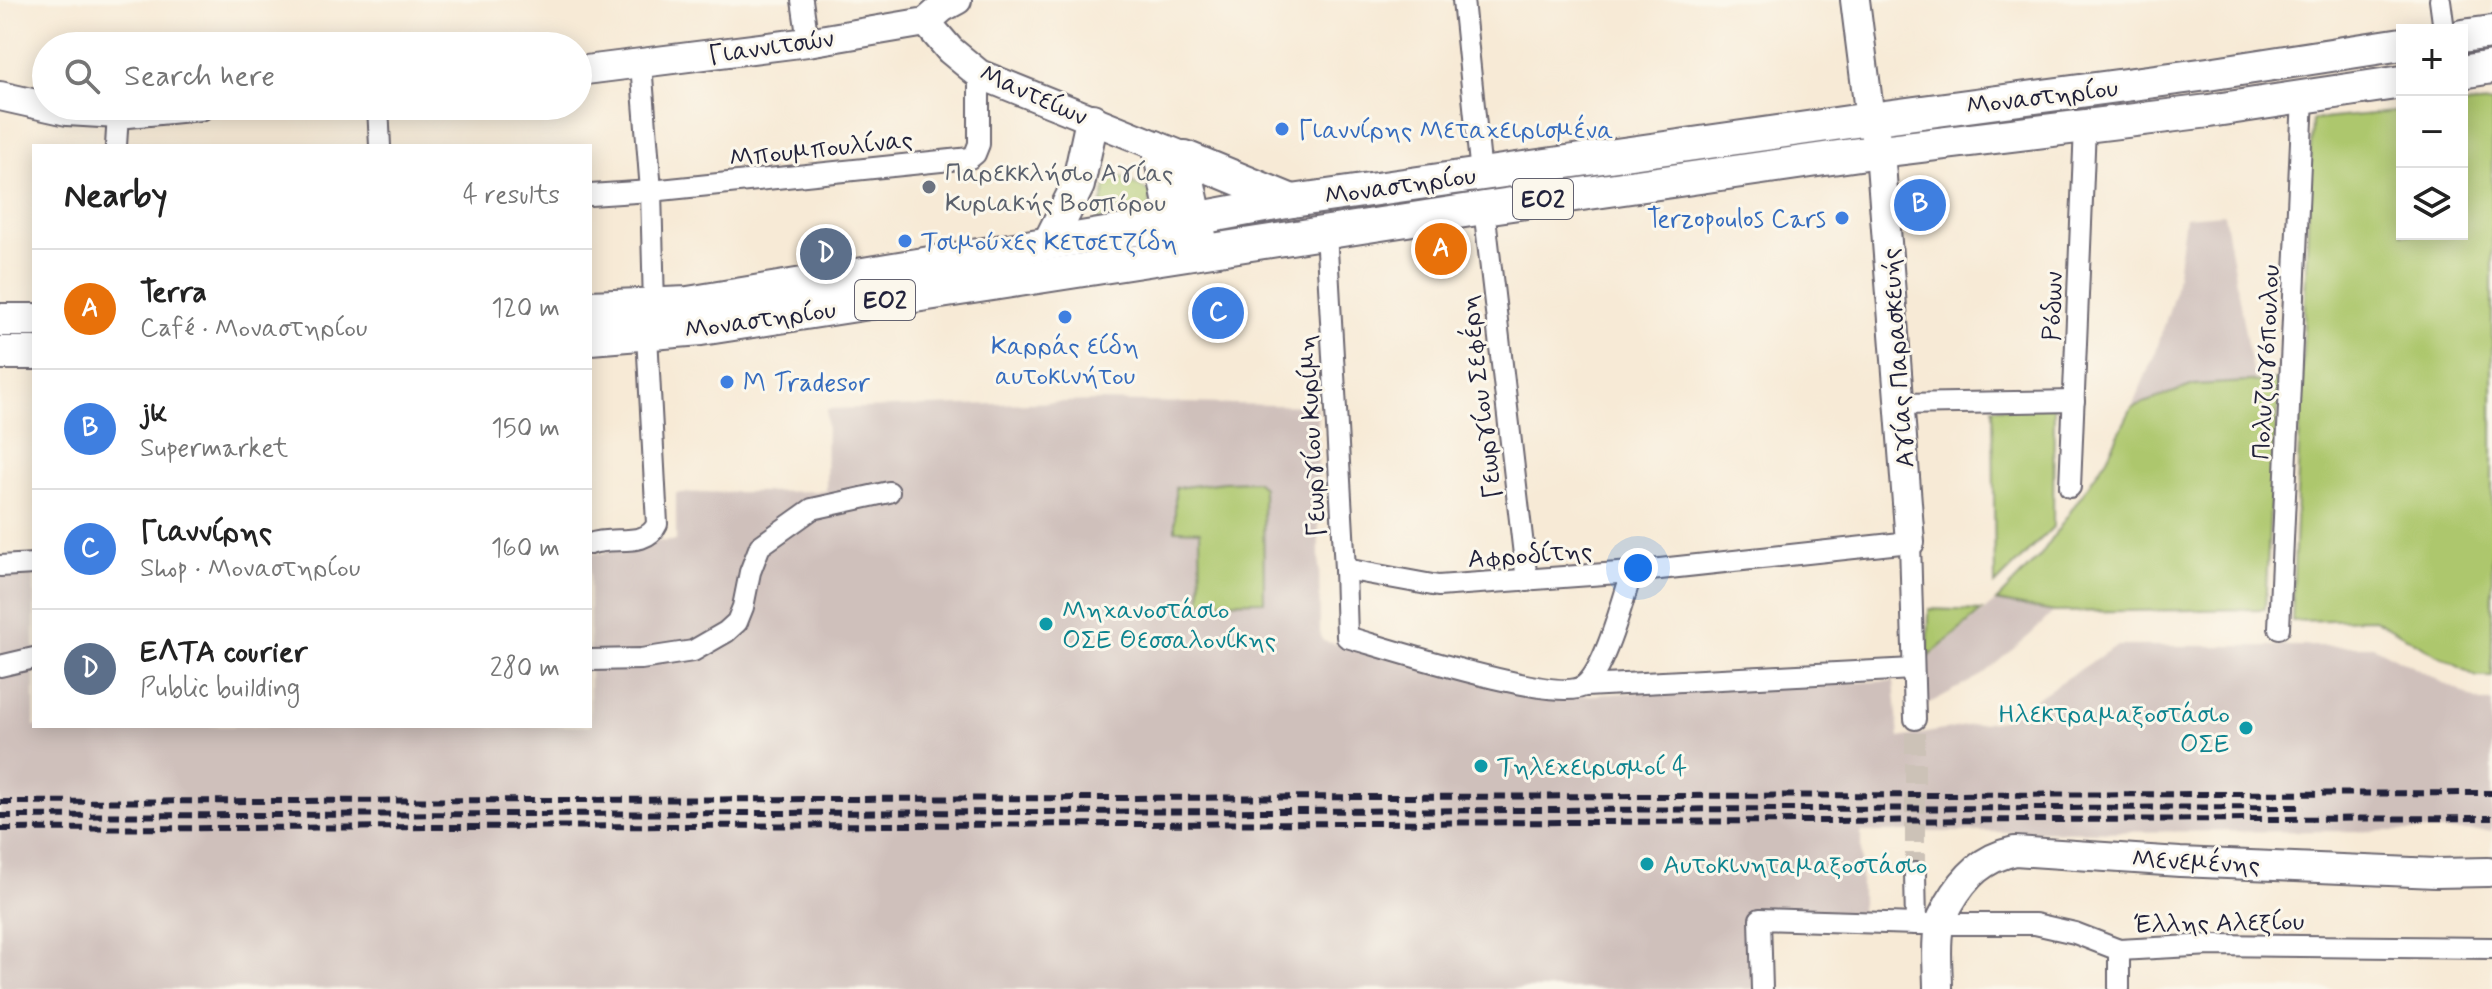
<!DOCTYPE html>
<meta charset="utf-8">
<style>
body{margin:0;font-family:Mynerve,sans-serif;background:#f2f2f2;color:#222}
.controls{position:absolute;right:24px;top:24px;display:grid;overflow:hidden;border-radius:0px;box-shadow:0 4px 20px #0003}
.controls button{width:72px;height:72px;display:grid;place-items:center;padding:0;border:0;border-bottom:2px solid #e0e0e0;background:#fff;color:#222;font:40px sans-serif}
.you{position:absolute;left:1638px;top:568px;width:28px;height:28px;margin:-20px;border:6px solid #fff;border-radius:50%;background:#1a73e8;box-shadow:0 0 0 12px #1a73e833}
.badge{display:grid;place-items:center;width:52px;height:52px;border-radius:50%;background:#d1495b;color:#fff;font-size:26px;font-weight:700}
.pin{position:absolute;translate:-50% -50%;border:4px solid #fff;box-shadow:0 2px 8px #0006}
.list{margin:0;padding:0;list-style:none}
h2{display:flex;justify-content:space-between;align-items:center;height:104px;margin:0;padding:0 32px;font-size:34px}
h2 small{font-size:26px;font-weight:400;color:#767676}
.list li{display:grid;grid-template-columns:52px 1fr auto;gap:24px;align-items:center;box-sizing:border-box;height:120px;padding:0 32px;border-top:2px solid #e0e0e0}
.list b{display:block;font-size:30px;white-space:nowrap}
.list p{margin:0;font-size:26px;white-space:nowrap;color:#767676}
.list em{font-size:26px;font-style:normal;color:#767676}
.icon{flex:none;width:44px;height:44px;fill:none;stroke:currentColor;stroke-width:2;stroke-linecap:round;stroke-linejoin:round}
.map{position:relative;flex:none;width:2492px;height:989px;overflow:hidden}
.search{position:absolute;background:#fff;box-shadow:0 4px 20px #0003;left:32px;top:32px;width:560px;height:88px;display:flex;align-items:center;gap:20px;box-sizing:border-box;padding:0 28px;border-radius:44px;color:#767676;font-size:30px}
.panel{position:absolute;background:#fff;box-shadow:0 4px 20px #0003;left:32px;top:144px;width:560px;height:584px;border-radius:0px}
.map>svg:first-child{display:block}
.industrial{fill:#cfc0bb}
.green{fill:#adc76d;stroke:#687454;stroke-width:2}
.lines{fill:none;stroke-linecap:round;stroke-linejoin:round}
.street-tunnel{stroke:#ccc2b7;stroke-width:20;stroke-dasharray:20 10;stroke-linecap:butt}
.street-casing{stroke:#6d6871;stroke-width:24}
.secondary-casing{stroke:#6d6871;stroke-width:32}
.primary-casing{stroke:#6d6871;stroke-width:36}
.street{stroke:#fff;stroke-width:20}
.secondary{stroke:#fff;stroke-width:28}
.primary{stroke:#fff;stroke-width:32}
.rail{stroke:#22223b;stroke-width:6;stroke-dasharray:12 6;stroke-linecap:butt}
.shop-dot{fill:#3f7fe0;stroke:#fbf7ec;stroke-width:3}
.worship-dot{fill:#6b7280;stroke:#fbf7ec;stroke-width:3}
.culture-dot{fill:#0f9aa8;stroke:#fbf7ec;stroke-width:3}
.labels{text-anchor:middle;stroke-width:6;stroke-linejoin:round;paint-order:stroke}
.shield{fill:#fbf7ec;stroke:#636270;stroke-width:2}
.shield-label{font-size:24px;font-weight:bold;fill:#22223b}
.street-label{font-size:26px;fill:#22223b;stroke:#fbf7ec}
.shop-label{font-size:26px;fill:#366cbe;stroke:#fbf7ec;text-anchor:start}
.worship-label{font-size:26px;fill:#5b616d;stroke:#fbf7ec;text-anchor:start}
.culture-label{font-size:26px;fill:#0d838f;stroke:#fbf7ec;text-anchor:start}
</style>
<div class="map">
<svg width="2492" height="989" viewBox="0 0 2492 989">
<rect width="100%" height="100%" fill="#fbf7ec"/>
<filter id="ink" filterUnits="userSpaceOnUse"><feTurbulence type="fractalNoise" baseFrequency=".0125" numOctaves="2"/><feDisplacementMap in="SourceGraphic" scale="16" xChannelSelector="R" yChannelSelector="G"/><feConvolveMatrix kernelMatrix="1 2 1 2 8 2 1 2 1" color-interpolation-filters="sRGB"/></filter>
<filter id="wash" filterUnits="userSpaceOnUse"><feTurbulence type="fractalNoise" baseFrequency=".006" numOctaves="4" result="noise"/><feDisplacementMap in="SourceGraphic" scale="32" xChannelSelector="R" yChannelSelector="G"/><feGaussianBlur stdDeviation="1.8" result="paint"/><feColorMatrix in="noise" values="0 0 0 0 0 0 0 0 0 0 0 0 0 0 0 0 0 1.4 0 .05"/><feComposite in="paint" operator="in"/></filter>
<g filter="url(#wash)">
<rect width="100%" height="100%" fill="#f7ead6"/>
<g class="industrial">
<polygon points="2224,214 2250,361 2266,417 2221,435 2209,383 2195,385 2179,428 2076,590 2030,635 1982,675 1926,705 1928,659 1996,601 2040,556 2077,507 2107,458 2132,407 2156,351 2174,295 2185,217"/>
<polygon points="1099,401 1317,406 1320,632 1323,641 1561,697 1639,692 1894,681 1899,738 2005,719 2116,646 2373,646 2480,702 2492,702 2492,831 1861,832 1861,916 1754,916 1756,989 0,989 0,571 34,570 34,726 590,726 590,553 605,553 606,542 676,541 676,493 826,491 827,409"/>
</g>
<g class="green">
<polygon points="2492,103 2492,677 2477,677 2374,619 2292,621 2312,120 2402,111 2402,234 2462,234 2462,105"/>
<polygon points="1110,171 1152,193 1149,210 1097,221"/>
<polygon points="2282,380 2273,451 2265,609 2054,612 1996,601 2040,556 2107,458 2132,407 2194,385"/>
<polygon points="2054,406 2053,527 1995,585 1993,408"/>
<polygon points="1256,481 1263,487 1264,601 1201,602 1200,531 1175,530 1175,488 1224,482"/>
<polygon points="1929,609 1982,611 1928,657"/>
</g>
</g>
<g filter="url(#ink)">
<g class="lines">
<polyline class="street-tunnel" points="1915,873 1915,719"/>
<g class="street-casing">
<g id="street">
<polyline points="802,0 808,42"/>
<polyline points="1463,0 1481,174"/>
<polyline points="2440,0 2444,30"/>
<polyline points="641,64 651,191 654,305"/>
<polyline points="378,106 380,146"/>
<polyline points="116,146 118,114"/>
<polyline points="590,195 651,191 970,158 975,154 979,144 979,74"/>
<polyline points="1484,208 1527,581"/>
<path d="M 1326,232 L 1345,569 L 1347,637 C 1383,647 1561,705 1585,685 C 1605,669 1623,599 1632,572"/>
<polyline points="1901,404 2074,401"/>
<polyline points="2070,487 2085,127"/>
<path d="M 590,544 C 613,535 646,549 657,524 L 647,335"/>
<polyline points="0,566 34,564"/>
<polyline points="1345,569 1438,586 1632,572 1910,542 1915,719"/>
<polyline points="2279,628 2303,97"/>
<polyline points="590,660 641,659 693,651 726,632 737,622 743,607 750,572 760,546 812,509 889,492"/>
<polyline points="0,666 34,658"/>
<polyline points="1585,686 1913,669"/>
<polyline points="1915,873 1916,924"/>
<polyline points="1762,989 1760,919 1916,924 2035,924 2075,933 2119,950 2211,945 2492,948"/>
<polyline points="2119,989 2119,950"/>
</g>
</g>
<g class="secondary-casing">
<g id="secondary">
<polyline points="1855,0 1870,119 1880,151 1910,542"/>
<polyline points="926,22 950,50 979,74 1185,157 1205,250"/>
<polyline points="578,71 808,42 926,22 942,8 957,0"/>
<polyline points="0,96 67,111 118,114 200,106"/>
<polyline points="1156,145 1178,254"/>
<path d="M 1938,989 C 1938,969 1935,946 1939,926 C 1940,919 1946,911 1949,904 C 1965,876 1983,858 2015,851 L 2180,862 L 2436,873 L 2488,872"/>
</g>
</g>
<g class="primary-casing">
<g id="primary">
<polyline points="2462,36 2492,32"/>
<polyline points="2462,72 2492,67"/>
<polyline points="1185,157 1292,201"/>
<polyline points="1049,243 1078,185 1092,120"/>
<polyline points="590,307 688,303 1172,223 1292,201 1870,119 2208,74 2402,44"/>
<polyline points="0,320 34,320"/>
<polyline points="590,338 701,329 1484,208 1880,151 2209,111 2402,82"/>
<polyline points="0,353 34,353"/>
</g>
</g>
<use href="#street" class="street"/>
<use href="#secondary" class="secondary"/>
<use href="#primary" class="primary"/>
<g class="rail">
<polyline points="0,802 2492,793"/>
<polyline points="0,816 2304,807"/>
<polyline points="0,829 2492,818"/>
</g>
</g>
</g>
<g class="shop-dot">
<circle cx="1282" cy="129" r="8"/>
<circle cx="1842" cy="218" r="8"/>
<circle cx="905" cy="241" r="8"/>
<circle cx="1065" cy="317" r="8"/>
<circle cx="727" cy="382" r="8"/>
</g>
<circle class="worship-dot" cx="929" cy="187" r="8"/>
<g class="culture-dot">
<circle cx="1046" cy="624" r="8"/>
<circle cx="2246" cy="728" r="8"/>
<circle cx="1481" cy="766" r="8"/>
<circle cx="1647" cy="864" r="8"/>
</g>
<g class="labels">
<g class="shield">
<rect x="1513" y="179" width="60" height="40" rx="6"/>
<rect x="855" y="280" width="60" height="40" rx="6"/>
</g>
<g class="shield-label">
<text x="1543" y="207">ΕΟ2</text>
<text x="885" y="308">ΕΟ2</text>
</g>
<g class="street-label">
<text transform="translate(771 46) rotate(-8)" y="9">Γιαννιτσών</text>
<text transform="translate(1034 94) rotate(24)" y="9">Μαντείων</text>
<text transform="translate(2042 96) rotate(-7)" y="9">Μοναστηρίου</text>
<text transform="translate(821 148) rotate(-6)" y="9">Μπουμπουλίνας</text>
<text transform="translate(1400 185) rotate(-8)" y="9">Μοναστηρίου</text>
<text transform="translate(2052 306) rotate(-88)" y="9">Ρόδων</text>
<text transform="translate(760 319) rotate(-8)" y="9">Μοναστηρίου</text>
<text transform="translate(1897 358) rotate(-94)" y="9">Αγίας Παρασκευής</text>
<text transform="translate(2265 362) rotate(-87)" y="9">Πολυζωγόπουλου</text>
<text transform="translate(1480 397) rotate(-97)" y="9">Γεωργίου Σεφέρη</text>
<text transform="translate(1311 436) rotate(-93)" y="9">Γεωργίου Κυρίμη</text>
<text transform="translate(1530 554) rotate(-4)" y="9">Αφροδίτης</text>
<text transform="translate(2196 861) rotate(3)" y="9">Μενεμένης</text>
<text transform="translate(2219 922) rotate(-1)" y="9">Έλλης Αλεξίου</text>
</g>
<g class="shop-label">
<text x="1298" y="138">Γιαννίρης Μεταχειρισμένα</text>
<text x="1826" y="227" text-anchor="end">Terzopoulos Cars</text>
<text x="921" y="250">Τσιμούχες Κετσετζίδη</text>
<text x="1065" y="354" text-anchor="middle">Καρράς είδη<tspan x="1065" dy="30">αυτοκινήτου</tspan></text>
<text x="743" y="391">M Tradesor</text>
</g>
<g class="worship-label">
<text x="945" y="181">Παρεκκλήσιο Αγίας<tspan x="945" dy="30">Κυριακής Βοσπόρου</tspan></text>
</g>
<g class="culture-label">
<text x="1062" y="618">Μηχανοστάσιο<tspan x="1062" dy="30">ΟΣΕ Θεσσαλονίκης</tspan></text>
<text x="2230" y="722" text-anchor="end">Ηλεκτραμαξοστάσιο<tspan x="2230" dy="30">ΟΣΕ</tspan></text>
<text x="1497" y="775">Τηλεχειρισμοί 4</text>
<text x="1663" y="873">Αυτοκινηταμαξοστάσιο</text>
</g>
</g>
</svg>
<div class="controls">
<button>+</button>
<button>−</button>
<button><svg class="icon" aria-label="layers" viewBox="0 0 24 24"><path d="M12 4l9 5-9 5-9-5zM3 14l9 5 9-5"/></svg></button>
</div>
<div class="you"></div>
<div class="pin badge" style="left:1441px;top:249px;background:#e8710a">A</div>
<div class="pin badge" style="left:1920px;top:205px;background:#3f7fe0">B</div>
<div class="pin badge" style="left:1218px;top:313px;background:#3f7fe0">C</div>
<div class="pin badge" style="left:826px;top:254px;background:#5c6f8a">D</div>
<div class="search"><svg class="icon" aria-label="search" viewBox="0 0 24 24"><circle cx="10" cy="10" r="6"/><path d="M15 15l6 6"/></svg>Search here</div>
<section class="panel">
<h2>Nearby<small>4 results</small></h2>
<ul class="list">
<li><span class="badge" style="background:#e8710a">A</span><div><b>Terra</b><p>Café · Μοναστηρίου</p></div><em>120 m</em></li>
<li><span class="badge" style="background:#3f7fe0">B</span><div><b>jk</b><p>Supermarket</p></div><em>150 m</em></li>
<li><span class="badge" style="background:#3f7fe0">C</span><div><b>Γιαννίρης</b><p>Shop · Μοναστηρίου</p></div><em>160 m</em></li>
<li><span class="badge" style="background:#5c6f8a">D</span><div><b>ΕΛΤΑ courier</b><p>Public building</p></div><em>280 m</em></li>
</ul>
</section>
</div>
